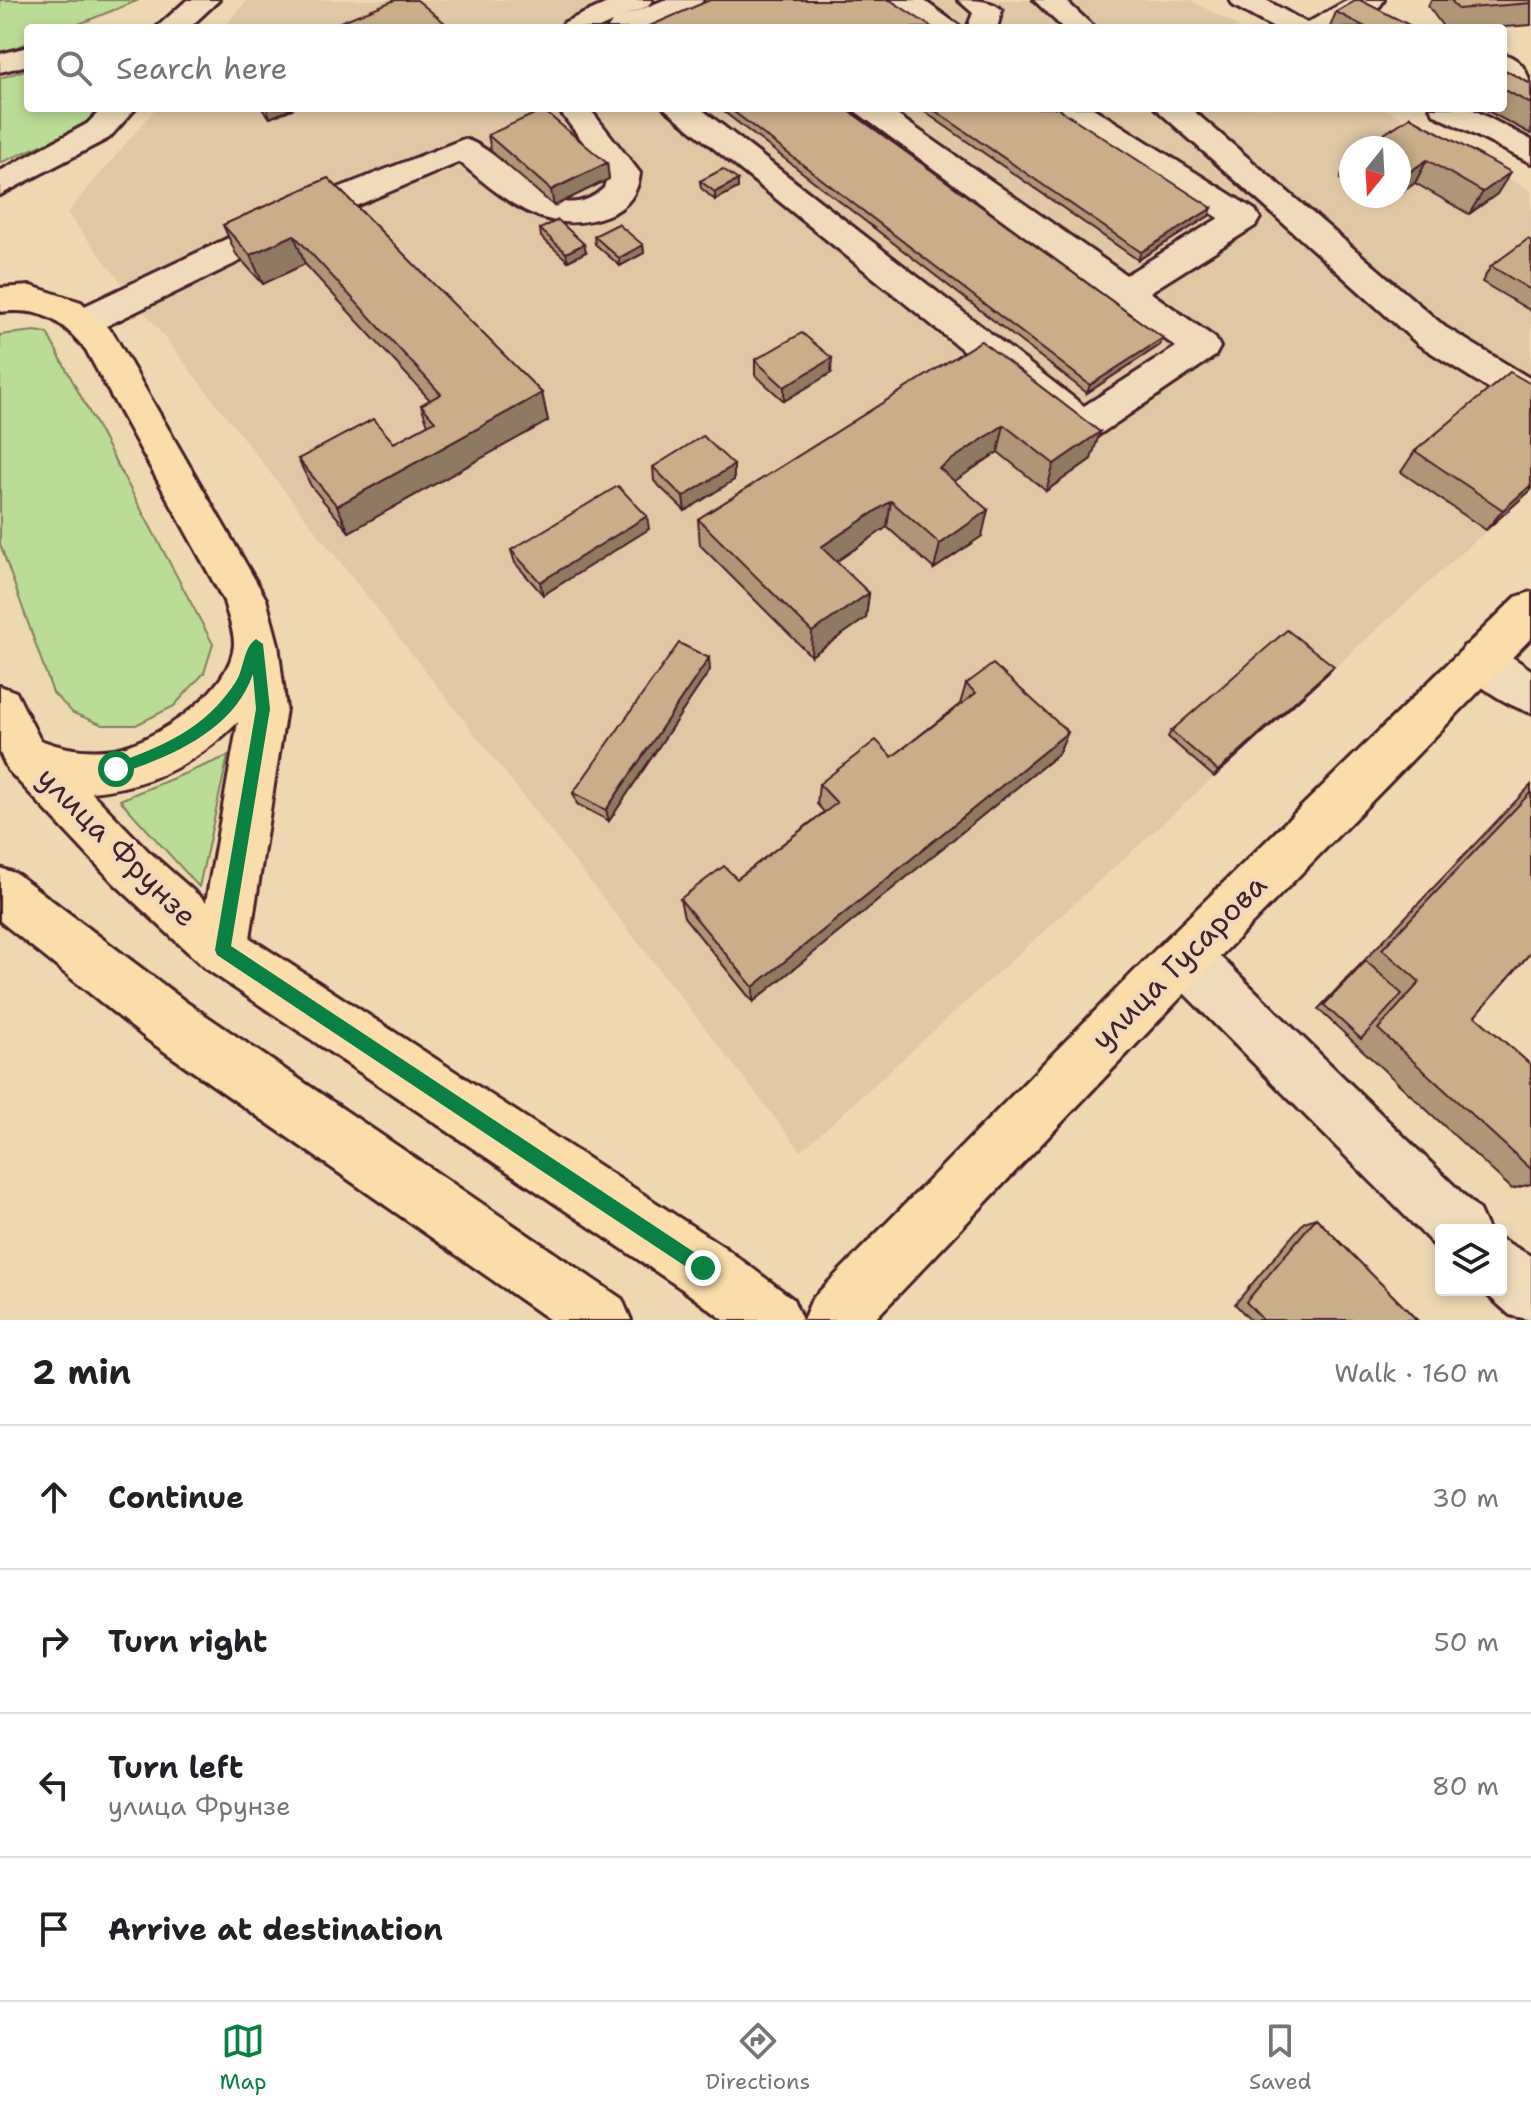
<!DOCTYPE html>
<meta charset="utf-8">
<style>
body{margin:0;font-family:"Shantell Sans",sans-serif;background:#f6f6f6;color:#202124}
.controls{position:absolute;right:24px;bottom:24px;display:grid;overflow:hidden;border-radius:8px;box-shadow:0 4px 12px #0003}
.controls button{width:72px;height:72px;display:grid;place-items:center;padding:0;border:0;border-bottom:2px solid #e0e0e0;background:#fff;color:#202124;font:40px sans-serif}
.compass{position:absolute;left:1339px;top:136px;width:72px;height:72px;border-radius:50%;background:#fff;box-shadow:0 4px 12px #0003;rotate:198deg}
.stop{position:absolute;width:24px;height:24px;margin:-18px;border:6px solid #0b8043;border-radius:50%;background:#fff}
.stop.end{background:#0b8043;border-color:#fff;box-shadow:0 2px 8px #0008}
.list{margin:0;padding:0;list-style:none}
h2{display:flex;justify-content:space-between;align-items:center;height:104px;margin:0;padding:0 32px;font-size:34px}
h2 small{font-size:26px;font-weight:400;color:#757577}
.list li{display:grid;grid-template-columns:52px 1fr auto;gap:24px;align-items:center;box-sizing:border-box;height:144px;padding:0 32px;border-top:2px solid #e0e0e0}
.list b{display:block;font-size:30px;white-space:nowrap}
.list p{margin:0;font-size:26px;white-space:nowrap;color:#757577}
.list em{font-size:26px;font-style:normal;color:#757577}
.icon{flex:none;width:44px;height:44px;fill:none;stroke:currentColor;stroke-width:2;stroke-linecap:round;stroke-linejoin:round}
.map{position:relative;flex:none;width:1531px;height:1320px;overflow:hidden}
.search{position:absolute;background:#fff;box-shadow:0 4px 12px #0003;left:24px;right:24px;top:24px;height:88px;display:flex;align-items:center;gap:20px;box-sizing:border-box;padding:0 28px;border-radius:8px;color:#757577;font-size:30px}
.sheet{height:680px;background:#fff}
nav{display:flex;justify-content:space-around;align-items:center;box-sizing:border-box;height:112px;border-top:2px solid #e0e0e0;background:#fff;font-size:22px;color:#757577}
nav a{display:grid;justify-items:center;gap:4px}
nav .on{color:#0b8043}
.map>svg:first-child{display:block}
.built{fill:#e0c8a4;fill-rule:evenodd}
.green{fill:#bbdc96;stroke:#827e60;stroke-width:2}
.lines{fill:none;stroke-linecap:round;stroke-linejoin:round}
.minor-casing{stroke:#4a1f2b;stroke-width:6}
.major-casing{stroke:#4a1f2b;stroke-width:6}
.minor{fill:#efdbb9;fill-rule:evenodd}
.major{fill:#faddab;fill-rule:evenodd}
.wall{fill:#ae9676;stroke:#4a1f2b;stroke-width:2}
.shaded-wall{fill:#8d7a60;stroke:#4a1f2b;stroke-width:2}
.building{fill:#caae89;stroke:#4a1f2b;stroke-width:2}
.route{fill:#0b8043}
.labels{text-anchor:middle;stroke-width:8;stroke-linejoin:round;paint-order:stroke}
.street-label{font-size:30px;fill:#4a1f2b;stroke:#efdbb9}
</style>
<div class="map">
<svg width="1531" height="1320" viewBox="0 0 1531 1320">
<rect width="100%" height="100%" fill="#eed8b2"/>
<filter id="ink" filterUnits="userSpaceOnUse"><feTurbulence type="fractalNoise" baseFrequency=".0125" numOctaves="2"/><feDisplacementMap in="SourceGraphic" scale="16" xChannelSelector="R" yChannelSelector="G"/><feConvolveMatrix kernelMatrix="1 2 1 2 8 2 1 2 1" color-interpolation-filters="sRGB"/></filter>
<g filter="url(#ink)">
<g class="built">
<polygon points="247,0 1191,0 1241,28 223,28"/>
<path d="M 156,108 L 1384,108 L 1531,191 L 1531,490 L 801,1151 L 67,213 ZM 1351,148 L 1399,148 L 1399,196 L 1351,196 Z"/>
</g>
<g class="green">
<polygon points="0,0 139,0 69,28 28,28 28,43 0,54"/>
<polygon points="28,69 28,108 101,108 79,129 0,163 0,78"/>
<polygon points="35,331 47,333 213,644 204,673 174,706 136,725 103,725 73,713 53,693 0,544 0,335"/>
<polygon points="228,756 199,887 120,800"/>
</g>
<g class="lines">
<g class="minor-casing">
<g id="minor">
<polygon points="187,0 219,0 189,28 156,28"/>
<polygon points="614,0 652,0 648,6 620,18 664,0 703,0 699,6 648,28 608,28 612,22 599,28 560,28 565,22"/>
<polygon points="889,0 923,0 962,28 927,28"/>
<path d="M 958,0 C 974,0 992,0 1002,10 L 997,28 L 967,28 L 973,13 Z"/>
<polygon points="1034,0 1065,0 1095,28 1063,28"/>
<polygon points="1230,0 1266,0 1307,23 1348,0 1384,0 1380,6 1340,28 1274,28 1234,6"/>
<polygon points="28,47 28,65 0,72 0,54"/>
<path d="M 1503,54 C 1526,60 1531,79 1531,100 C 1503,93 1503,79 1503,54 Z"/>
<polygon points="103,108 136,108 109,138 0,195 0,171 87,124"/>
<path d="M 565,108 L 589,108 L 640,173 C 638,193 627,208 608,215 C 548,239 504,200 460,162 L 339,213 L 98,330 L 85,334 L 72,330 L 67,321 L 72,312 L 315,197 L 464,139 C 509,151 552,236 604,188 L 608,174 L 561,113 Z"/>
<polygon points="664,108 700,108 1084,406 1176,347 851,108 887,108 1126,275 1219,218 1060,115 1055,108 1093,108 1255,210 1260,218 1255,226 1150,292 1215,338 1220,347 1215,356 1097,436 1083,440 1069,436"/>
<polygon points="1155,108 1190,108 1445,327 1531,379 1531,411 1518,407 1419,345"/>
<polygon points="1430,108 1470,108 1531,140 1531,163 1435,115"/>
<path d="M 1480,640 L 1496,646 L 1531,670 L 1531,713 C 1505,704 1470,684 1458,659 L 1464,646 Z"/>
<polygon points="1184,932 1202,939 1479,1210 1488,1230 1441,1230 1439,1250 1166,975 1159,957 1166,939"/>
<polygon points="1501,1239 1531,1256 1531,1320 1510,1315 1482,1290 1501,1290"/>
</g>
</g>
<g class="major-casing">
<g id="major">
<path d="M 31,286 L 81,302 L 113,333 L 266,599 L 278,644 L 286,709 L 250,938 L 724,1247 L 793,1299 L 802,1320 L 724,1320 L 682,1289 L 205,968 L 114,883 L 8,770 L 0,753 L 0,686 L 16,692 L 40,740 C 64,749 88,753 114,749 C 155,742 233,690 234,643 C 234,630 227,614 224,601 L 86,350 C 61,319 40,307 0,312 L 0,288 ZM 238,722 L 206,902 L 148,851 L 91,792 C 149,787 197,763 238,722 Z"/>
<polygon points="1531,592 1531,638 1202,975 874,1320 803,1320 812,1299 1166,939 1516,597"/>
<polygon points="0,868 17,874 186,1002 622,1299 631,1320 550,1320 148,1040 0,921"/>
</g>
</g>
<use href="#minor" class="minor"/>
<use href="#major" class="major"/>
</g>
<g class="wall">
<polygon points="1431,0 1531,0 1531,25 1492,28 1444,28 1428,6"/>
<polygon points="1336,12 1415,28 1331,28 1330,27"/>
<polygon points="1503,69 1531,84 1531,134 1482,108 1503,108"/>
<polygon points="261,108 294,108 270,118"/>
<polygon points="719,108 845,108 1160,345 1087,393"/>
<polygon points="919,108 1057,108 1209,216 1138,260"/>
<polygon points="1410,117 1497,194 1469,214 1415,183"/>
<polygon points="488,135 607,163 609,179 554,206 491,151"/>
<polygon points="1351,156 1351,185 1340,179"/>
<polygon points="328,178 542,393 548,421 349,532 311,486 298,459 394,443 428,425 421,405 430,400 305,264 263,284 236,254 223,225"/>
<polygon points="738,180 738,188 715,200 701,188 700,181"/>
<polygon points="1370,196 1396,196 1384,204"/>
<polygon points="540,229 586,252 568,261 541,237"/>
<polygon points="594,236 643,245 644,253 620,266 595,244"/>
<polygon points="1531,241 1531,311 1482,282 1491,266"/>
<polygon points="981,341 1091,459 1046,491 998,452 954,481 982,536 934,569 887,527 836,562 869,593 866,618 811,656 700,545 698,519"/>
<polygon points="755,360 831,373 784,401 755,375"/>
<polygon points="1415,451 1531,490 1486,530 1401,472"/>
<polygon points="734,465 734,480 685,511 654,481 653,467"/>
<polygon points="649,529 543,595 515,563 511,550"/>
<polygon points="1334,666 1329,672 1214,777 1168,737 1171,731"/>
<polygon points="710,670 609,821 577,804 573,793"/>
<polygon points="966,684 1068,732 1058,754 753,1002 684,917 680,899 737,879 824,812 817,804 819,784 892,757 960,704"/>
<polygon points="1531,785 1531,952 1475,1016 1531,1065 1531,1184 1512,1189 1318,1009"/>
<polygon points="1316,1218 1417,1320 1250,1320 1235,1304 1304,1222"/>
</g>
<g class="shaded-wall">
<polygon points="267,108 294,108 270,118"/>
<polygon points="1427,160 1415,183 1399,194 1399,179"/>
<polygon points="607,163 609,179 554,206 551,190"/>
<polygon points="1511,172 1497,194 1469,214 1483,192"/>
<polygon points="738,180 738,188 715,200 715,192"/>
<polygon points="1388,196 1396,196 1384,204"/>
<polygon points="1212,208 1209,216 1138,260 1141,252"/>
<polygon points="294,235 305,264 263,284 250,255"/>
<polygon points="584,244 586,252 568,261 566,253"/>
<polygon points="643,245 644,253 620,266 619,258"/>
<polygon points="1163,338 1160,345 1087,393 1090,385"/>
<polygon points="832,358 831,373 784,401 784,387"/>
<polygon points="542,393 548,421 349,532 337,506"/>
<polygon points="1004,425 998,452 934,495 939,468"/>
<polygon points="1100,432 1091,459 1046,491 1054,464"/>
<polygon points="734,465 734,480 685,511 683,497"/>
<polygon points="1531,485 1531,490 1486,530 1503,510"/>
<polygon points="891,501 887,527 819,573 821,547"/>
<polygon points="988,510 982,536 934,569 940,544"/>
<polygon points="647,516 649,529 543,595 540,582"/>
<polygon points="869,593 866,618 811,656 812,632"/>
<polygon points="709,658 710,670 609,821 606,810"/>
<polygon points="1334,666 1329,672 1214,777 1218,771"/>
<polygon points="1068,732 1058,754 753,1002 753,987"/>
</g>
<g class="building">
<polygon points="395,0 417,0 451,28 325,28"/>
<polygon points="710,0 890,0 933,28 645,28"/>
<polygon points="1357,0 1360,0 1415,28 1367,28 1336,12"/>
<polygon points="1451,0 1531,0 1531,3 1458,9"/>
<polygon points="1503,69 1531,84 1531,104 1503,89"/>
<polygon points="729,108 845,108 1163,338 1090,385"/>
<polygon points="931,108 1057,108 1212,208 1141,252"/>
<polygon points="543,110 607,163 551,190 488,135"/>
<polygon points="1410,117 1511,172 1483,192 1427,160 1399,179 1399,148 1363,148"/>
<polygon points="723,169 738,180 715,192 700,181"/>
<polygon points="328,178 542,393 337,506 298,459 373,419 394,443 435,421 421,405 441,394 294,235 250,255 223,225"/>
<polygon points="558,220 584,244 566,253 540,229"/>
<polygon points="618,224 643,245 619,258 594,236"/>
<polygon points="1528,239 1531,241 1531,290 1491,266"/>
<polygon points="802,333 832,358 784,387 755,360"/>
<polygon points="981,341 1100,432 1054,464 1004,425 939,468 988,510 940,544 891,501 821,547 869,593 812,632 698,519"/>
<polygon points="1510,372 1531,384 1531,485 1503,510 1415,451"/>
<polygon points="703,436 734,465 683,497 653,467"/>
<polygon points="618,486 647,516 540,582 511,550"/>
<polygon points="1287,630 1334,666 1218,771 1171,731"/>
<polygon points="679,643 709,658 606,810 573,793"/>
<polygon points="993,664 1068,732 753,987 680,899 724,866 737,879 837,803 819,784 876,740 892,757 976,693 966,684"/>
<polygon points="1531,792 1531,952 1475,1016 1531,1065 1531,1169 1378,1029 1420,982 1382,949"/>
<polygon points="1366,961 1402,994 1361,1039 1324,1005"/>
<polygon points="1316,1218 1417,1320 1263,1320 1246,1302"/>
</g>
</g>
<path class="route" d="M 256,639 L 263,644 L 270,709 L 231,946 L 709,1262 L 709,1274 L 697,1274 L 217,955 L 215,950 L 256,709 L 253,674 C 233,732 169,757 116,775 L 109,769 L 111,765 C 162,746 203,731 235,683 C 244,671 243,647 256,639 Z"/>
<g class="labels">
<g class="street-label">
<text transform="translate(117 847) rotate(45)" y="10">улица Фрунзе</text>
<text transform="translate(1179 962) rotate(-45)" y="10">улица Гусарова</text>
</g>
</g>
</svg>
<div class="controls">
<button><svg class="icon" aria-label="layers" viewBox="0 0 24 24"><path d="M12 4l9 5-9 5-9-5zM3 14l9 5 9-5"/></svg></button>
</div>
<svg class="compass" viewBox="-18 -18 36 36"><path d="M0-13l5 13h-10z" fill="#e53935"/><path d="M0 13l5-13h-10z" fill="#757577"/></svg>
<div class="stop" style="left:116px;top:769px"></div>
<div class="stop end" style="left:703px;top:1268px"></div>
<div class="search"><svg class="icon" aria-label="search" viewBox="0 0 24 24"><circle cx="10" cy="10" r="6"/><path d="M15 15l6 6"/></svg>Search here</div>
</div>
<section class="sheet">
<h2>2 min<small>Walk · 160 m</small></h2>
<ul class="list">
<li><svg class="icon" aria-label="ahead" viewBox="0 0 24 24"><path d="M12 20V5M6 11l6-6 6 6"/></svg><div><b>Continue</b></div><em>30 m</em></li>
<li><svg class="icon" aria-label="right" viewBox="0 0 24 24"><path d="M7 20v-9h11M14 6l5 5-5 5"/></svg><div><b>Turn right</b></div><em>50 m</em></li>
<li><svg class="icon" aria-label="left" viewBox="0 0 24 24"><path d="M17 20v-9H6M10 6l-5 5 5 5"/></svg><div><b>Turn left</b><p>улица Фрунзе</p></div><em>80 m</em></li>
<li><svg class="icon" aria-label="arrive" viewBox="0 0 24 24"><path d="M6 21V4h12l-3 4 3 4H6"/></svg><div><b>Arrive at destination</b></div></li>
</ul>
</section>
<nav>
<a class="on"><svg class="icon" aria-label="map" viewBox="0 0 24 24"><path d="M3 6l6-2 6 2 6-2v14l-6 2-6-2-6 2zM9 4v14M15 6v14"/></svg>Map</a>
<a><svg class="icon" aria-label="directions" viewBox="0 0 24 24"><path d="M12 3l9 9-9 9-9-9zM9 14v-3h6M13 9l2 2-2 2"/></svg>Directions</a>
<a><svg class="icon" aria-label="saved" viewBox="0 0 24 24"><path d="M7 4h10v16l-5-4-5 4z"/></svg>Saved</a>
</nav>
